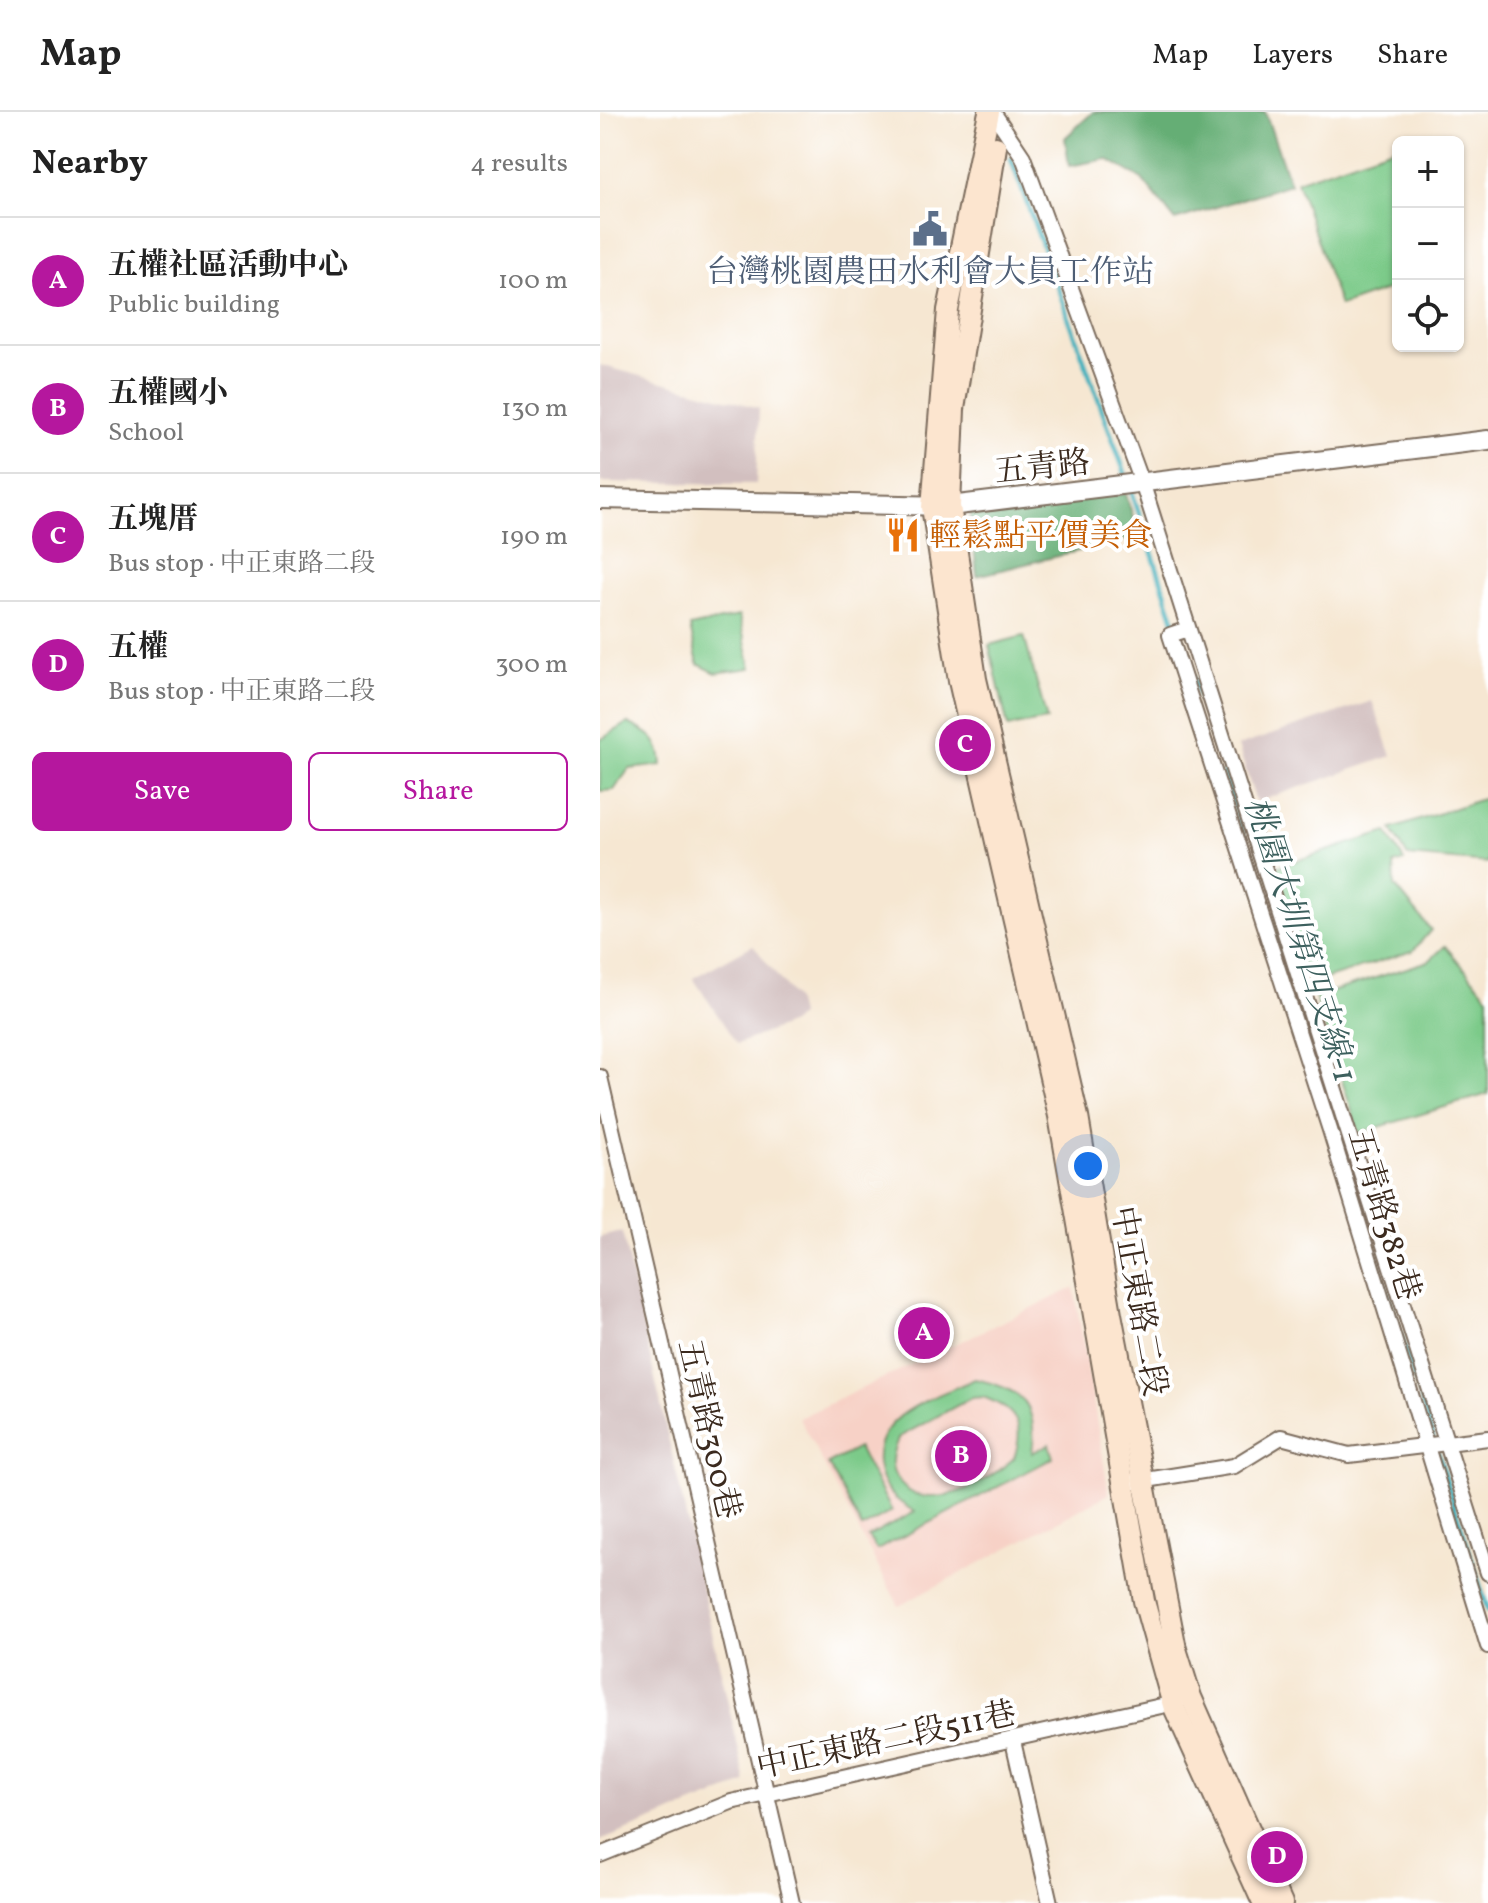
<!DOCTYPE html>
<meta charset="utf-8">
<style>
body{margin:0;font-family:Vollkorn,"Noto Serif TC",serif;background:#f6f6f6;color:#222}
.controls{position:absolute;right:24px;top:24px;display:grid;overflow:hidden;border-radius:12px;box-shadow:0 2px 6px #0004}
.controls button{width:72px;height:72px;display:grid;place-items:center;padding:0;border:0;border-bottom:2px solid #e0e0e0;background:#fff;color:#222;font:40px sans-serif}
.you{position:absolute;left:488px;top:1054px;width:28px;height:28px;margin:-20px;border:6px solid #fff;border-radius:50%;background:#1a73e8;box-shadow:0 0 0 12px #1a73e833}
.badge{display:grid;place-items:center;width:52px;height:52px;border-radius:50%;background:#b5179e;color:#fff;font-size:26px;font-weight:700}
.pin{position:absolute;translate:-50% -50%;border:4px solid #fff;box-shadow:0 2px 8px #0006}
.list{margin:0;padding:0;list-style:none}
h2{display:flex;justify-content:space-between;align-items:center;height:104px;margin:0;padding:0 32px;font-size:34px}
h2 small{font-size:26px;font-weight:400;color:#767676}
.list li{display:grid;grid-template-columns:52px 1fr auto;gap:24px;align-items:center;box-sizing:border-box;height:128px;padding:0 32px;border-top:2px solid #e0e0e0}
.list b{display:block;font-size:30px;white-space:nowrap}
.list p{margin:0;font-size:26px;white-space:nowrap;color:#767676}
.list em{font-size:26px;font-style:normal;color:#767676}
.actions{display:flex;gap:16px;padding:24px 32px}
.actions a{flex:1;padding:18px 0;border:2px solid #b5179e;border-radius:12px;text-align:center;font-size:28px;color:#b5179e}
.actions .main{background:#b5179e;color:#fff}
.icon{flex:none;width:44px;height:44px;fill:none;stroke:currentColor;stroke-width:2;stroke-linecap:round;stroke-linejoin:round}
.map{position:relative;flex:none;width:888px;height:1791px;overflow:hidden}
header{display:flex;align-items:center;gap:48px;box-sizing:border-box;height:112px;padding:0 40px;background:#fff;border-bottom:2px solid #e0e0e0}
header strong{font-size:38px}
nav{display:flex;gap:44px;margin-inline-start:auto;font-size:28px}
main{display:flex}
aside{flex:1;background:#fff}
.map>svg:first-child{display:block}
.built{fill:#f7d1c6}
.industrial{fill:#d2bfbf}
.green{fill:#7cca89;stroke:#5c7a54;stroke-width:2;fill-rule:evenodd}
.forest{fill:#65ae75;stroke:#506c4a;stroke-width:2}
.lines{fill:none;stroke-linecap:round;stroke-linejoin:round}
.stream{stroke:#41b1bd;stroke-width:5}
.minor-casing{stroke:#7c6c5d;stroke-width:18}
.tertiary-casing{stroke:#7c6c5d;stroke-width:22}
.secondary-casing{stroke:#7c6c5d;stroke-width:24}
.minor{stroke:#fff;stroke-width:14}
.tertiary{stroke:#fff;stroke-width:18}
.secondary{stroke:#fce5cf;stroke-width:20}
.labels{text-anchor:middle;stroke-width:8;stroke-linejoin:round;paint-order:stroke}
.service-label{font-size:32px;fill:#4e5e75;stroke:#fff}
.street-label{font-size:32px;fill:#3b2a1e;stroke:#fff}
.food-label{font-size:32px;fill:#c56008;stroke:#fff;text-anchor:start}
.water-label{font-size:34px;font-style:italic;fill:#3d605e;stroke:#fff}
</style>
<header>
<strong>Map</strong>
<nav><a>Map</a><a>Layers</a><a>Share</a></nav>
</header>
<main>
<aside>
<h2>Nearby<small>4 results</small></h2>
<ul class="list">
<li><span class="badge">A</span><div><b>五權社區活動中心</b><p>Public building</p></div><em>100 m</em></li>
<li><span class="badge">B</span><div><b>五權國小</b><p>School</p></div><em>130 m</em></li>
<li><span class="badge">C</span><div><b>五塊厝</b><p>Bus stop · 中正東路二段</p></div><em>190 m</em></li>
<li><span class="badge">D</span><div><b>五權</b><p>Bus stop · 中正東路二段</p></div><em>300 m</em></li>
</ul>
<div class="actions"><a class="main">Save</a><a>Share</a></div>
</aside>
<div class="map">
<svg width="888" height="1791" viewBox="0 0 888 1791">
<rect width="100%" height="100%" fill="#fff"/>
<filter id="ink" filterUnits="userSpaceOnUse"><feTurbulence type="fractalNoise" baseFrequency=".0125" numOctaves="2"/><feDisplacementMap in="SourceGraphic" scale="16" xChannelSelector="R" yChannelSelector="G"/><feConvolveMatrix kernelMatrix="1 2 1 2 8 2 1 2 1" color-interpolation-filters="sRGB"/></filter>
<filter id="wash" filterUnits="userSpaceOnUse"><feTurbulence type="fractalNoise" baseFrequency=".006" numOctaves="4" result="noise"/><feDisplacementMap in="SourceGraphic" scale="32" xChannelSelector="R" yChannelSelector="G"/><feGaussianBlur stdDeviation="1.8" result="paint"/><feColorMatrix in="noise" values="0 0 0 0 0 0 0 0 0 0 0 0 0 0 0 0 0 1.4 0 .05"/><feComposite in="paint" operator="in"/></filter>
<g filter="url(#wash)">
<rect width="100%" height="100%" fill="#f6e7d2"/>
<polygon class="built" points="474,1176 509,1382 299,1494 199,1306"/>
<g class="industrial">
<polygon points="0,253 159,296 156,372 0,370"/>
<polygon points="772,589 792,644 656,690 638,634"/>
<polygon points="153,833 195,887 199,903 194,910 137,932 93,866"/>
<polygon points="22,1120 146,1671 0,1729 0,1125"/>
</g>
<g class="green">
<polygon points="798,34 798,174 740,194 697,69"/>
<polygon points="139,504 151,556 116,561 98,552 90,515"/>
<polygon points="424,524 447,608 408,615 389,533"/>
<path d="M 28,611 C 50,621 61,628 62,653 L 29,657 L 14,678 L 0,679 L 0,628 Z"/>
<polygon points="888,685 888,751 807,744 792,717"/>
<polygon points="787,720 804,749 794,752 795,774 831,818 813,839 709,872 673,756"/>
<polygon points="845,834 888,884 888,982 759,1021 715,885 829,849"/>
<path d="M 375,1267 C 421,1277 439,1291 432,1341 L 449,1332 L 453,1346 L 277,1438 L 268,1425 L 315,1400 C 295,1388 281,1377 278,1352 C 273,1301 337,1285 375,1267 ZM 383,1285 C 415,1297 426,1311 414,1346 C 387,1371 324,1407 297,1367 C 288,1354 292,1339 299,1325 L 371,1286 Z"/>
<polygon points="258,1336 292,1399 262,1416 228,1352"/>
</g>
<g class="forest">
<polygon points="493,0 665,0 690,72 575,108 542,67 507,47 469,54 465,26"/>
<polygon points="526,382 539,424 377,464 370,398"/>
</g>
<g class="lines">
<g class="stream">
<polyline points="411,47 525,361"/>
<polyline points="531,377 617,638"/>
<polyline points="624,661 729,992"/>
<polyline points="744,1042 833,1325"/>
<polyline points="838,1341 888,1499"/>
</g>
</g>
</g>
<g filter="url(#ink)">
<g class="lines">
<g class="minor-casing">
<g id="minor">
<polyline points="393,0 423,45 543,373 888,1461"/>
<polyline points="588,517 570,523 730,1018 888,1534"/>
<polyline points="0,965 192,1791"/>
<polyline points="534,1370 634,1354 681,1325 749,1343 888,1326"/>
<polyline points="413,1629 450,1791"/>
<polyline points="0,1743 131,1690 579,1590"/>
</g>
</g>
<g class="tertiary-casing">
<polyline id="tertiary" points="0,387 350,394 888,328"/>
</g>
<g class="secondary-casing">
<g id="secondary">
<polyline points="389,0 348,198 332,395 359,569 459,1004 544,1489 573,1593 663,1791"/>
<polyline points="396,35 354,297 350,394 376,567 478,1005 511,1202 576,1537 591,1585 682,1791"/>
</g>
</g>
<use href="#minor" class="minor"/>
<use href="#tertiary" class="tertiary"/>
<use href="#secondary" class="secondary"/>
</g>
</g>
<defs>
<g id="civic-bare" transform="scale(2.76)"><path d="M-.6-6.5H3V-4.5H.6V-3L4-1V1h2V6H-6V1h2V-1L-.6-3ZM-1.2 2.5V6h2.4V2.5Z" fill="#5c6f8a" stroke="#fff" stroke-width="2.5" paint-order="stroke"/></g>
<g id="restaurant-bare" transform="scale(2.76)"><path d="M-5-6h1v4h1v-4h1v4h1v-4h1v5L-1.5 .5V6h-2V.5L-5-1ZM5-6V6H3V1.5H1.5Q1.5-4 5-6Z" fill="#e8710a" stroke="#fff" stroke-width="2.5" paint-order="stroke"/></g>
</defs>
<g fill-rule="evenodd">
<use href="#civic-bare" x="330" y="117"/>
<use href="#restaurant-bare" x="303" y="423"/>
</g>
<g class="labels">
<g class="service-label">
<text x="330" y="170">台灣桃園農田水利會大員工作站</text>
</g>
<g class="street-label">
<text transform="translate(442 354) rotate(-6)" y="11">五青路</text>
<text transform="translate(785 1102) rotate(73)" y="11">五青路382巷</text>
<text transform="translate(540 1189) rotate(80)" y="11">中正東路二段</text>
<text transform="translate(110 1317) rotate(77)" y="11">五青路300巷</text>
<text transform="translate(286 1627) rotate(-12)" y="11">中正東路二段511巷</text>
</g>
<g class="food-label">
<text x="329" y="434">輕鬆點平價美食</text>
</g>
<g class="water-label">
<text transform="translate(702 827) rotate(72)" y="12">桃園大圳第四支線-1</text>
</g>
</g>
</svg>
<div class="controls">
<button>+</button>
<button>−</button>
<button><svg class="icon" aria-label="locate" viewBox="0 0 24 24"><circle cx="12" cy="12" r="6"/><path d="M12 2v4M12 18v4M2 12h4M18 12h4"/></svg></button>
</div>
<div class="you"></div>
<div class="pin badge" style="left:324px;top:1221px">A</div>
<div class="pin badge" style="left:361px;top:1344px">B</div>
<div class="pin badge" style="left:365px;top:633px">C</div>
<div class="pin badge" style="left:677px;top:1745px">D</div>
</div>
</main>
